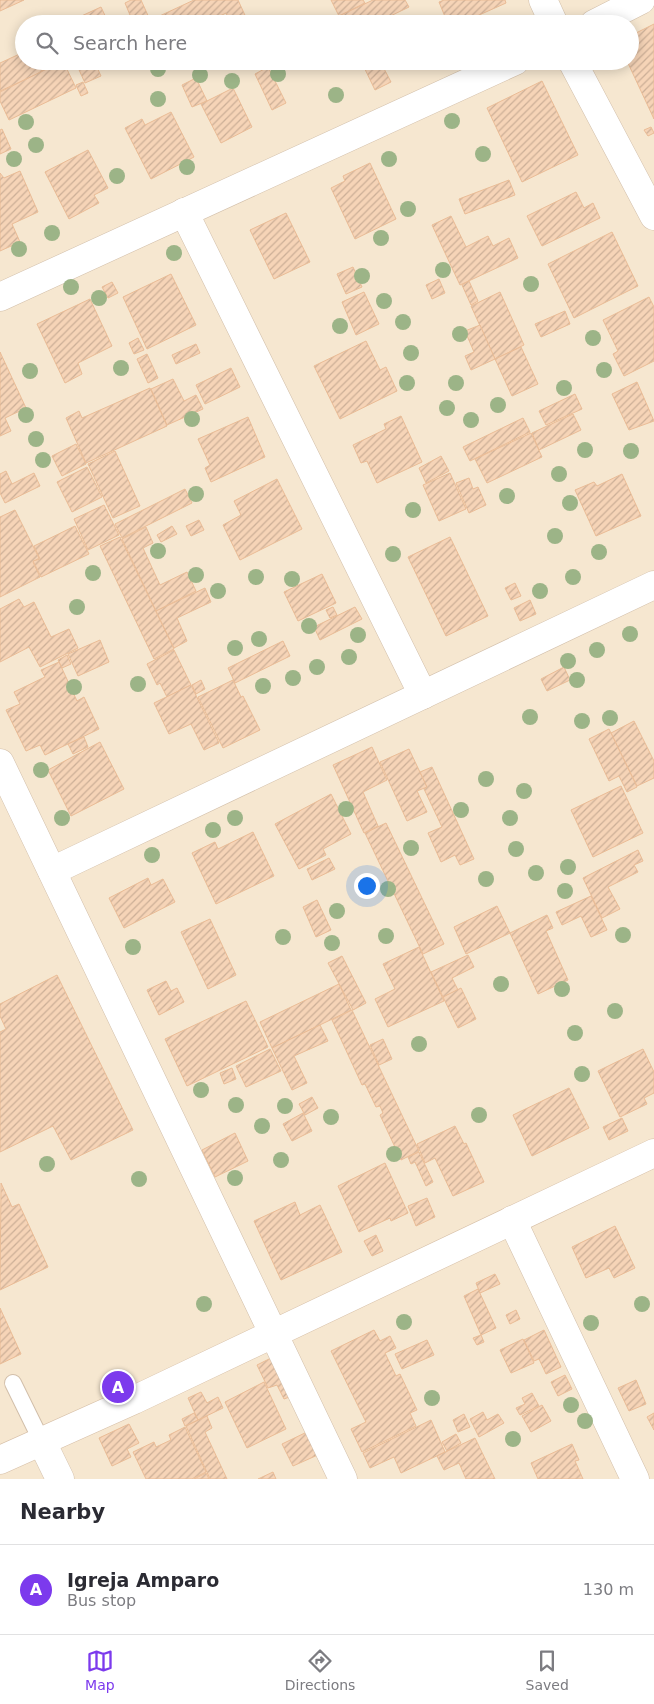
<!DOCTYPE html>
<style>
body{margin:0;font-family:"DejaVu Sans",sans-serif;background:#f2f2f3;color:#2b2b33}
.you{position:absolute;left:366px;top:885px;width:18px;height:18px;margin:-12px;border:4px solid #fff;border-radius:50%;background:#1a73e8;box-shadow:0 0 0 8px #1a73e833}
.badge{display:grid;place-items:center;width:32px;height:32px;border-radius:50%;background:#7c3aed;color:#fff;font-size:16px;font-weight:700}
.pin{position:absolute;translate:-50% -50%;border:2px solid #fff;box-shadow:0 1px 5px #0006}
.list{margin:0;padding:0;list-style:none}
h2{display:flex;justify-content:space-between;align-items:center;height:65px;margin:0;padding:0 20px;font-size:21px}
h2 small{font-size:16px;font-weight:400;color:#7c7c81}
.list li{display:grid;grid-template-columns:32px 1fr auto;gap:15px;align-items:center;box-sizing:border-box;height:90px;padding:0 20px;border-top:1px solid #e1e1e2}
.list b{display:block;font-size:19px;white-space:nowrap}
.list p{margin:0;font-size:16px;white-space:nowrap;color:#7c7c81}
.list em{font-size:16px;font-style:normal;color:#7c7c81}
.icon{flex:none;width:28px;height:28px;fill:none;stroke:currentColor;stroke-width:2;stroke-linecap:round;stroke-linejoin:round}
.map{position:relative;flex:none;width:654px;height:1479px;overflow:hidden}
.search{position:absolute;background:#fff;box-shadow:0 2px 12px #0003;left:15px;right:15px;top:15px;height:55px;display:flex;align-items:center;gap:12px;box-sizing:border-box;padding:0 18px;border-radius:28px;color:#7c7c81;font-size:19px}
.sheet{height:155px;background:#fff}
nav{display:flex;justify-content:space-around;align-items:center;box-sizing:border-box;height:70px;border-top:1px solid #e1e1e2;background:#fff;font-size:14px;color:#7c7c81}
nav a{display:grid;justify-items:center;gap:2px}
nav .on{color:#7c3aed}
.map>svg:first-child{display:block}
.residential{fill:#f6e7d0;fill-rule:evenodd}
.building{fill:url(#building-hatch);stroke:#eabc96}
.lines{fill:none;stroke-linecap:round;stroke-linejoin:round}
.lane-casing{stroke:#d2bfaa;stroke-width:18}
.street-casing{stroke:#d2bfaa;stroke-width:29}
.secondary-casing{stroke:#d6bfa7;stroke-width:29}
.lane{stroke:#fff;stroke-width:16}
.street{stroke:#fff;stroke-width:28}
.secondary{stroke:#fff;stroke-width:28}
.tree{fill:#9cb487}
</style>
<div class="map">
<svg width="654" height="1479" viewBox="0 0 654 1479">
<defs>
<pattern id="building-hatch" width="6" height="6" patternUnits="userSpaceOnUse" patternTransform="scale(1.25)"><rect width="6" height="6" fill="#f6d4b7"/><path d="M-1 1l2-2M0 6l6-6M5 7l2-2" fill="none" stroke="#ccaf97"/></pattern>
</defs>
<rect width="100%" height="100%" fill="#fef5e2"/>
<path class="residential" d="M 0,0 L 654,0 L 654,1479 L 0,1479 ZM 24,24 L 630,24 L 630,61 L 24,61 Z"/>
<g class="building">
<polygon points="0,0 24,0 0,11"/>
<polygon points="131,0 141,0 150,20 142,24 111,24 130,15 125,3"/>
<polygon points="194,0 238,0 249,24 231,24 226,13 204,24 153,24 151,20"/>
<polygon points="331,0 363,0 365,3 339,16"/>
<polygon points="373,0 405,0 409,7 374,24 343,24 339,16"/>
<polygon points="444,0 505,0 506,3 459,24 448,24 439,2"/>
<polygon points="101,7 109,24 64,24"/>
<polygon points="654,24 654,119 627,61 630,61 630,47 638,43 634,34"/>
<polygon points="24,52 24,61 37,61 42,72 0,91 0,63"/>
<polygon points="37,61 62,61 42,71"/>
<polygon points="63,61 76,88 9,120 0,101 0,92"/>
<polygon points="75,61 98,61 95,63 101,76 85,83"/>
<polygon points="361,61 380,61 391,82 375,90"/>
<polygon points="268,67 286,103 272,110 255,74"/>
<polygon points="196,78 207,101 192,107 182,85"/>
<polygon points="542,81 578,155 522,182 487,108"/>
<polygon points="83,82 88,93 81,96 76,85"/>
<polygon points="233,88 252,127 221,143 201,104"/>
<polygon points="171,112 194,157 151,179 125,128 142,119 145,125"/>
<polygon points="651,127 654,133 648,136 644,130"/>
<polygon points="2,129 11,149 0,154 0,130"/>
<polygon points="88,150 108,188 94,195 99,203 69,219 45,172"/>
<polygon points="370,163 396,219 355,239 331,188 345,181 343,176"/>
<polygon points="20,171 38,212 12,224 20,242 0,251 0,173 4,178"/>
<polygon points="509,180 515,195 465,214 459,199"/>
<polygon points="576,192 584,208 593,203 600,218 542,246 527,216"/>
<polygon points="286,213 310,262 274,279 250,230"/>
<polygon points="451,216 466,247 488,236 493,246 509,238 518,258 460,285 432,225"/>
<polygon points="612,232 638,286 574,318 548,264"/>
<polygon points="353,267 362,287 346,294 337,274"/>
<polygon points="171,274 196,325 147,349 123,297"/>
<polygon points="439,279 445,293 432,299 426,285"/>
<polygon points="469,281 478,301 471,305 462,285"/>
<polygon points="112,282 118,293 108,298 102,287"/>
<polygon points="364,292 379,324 356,335 342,302"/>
<polygon points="500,292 524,345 495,359 471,306"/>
<polygon points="649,297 654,307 654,361 624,376 613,354 618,351 603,320"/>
<polygon points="90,299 112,346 78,363 82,374 65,383 37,324"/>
<polygon points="565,311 570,324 541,337 535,324"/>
<polygon points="480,325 495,359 471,370 465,356 474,352 465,331"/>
<polygon points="138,338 144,350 134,354 129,343"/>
<polygon points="366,341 380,370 386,367 397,391 340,419 314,366"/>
<polygon points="196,344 200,353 176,364 172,355"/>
<polygon points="521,347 538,384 512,396 495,359"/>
<polygon points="0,352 26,408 5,418 11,431 0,436"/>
<polygon points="147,354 158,378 148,383 137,359"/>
<polygon points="231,368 240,387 205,404 196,385"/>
<polygon points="173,379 184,401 196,395 203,409 167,425 151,389"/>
<polygon points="637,382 654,421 629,430 612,394"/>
<polygon points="150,388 167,426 86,463 66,418 79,411 82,418"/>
<polygon points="575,394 582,409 546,425 539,411"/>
<polygon points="573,414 581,430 539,450 532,433"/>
<polygon points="401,416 422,462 377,483 367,461 361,463 353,445 386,429 384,424"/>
<polygon points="248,417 265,457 211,482 205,468 210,465 198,439"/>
<polygon points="523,418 530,432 470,461 463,447"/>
<polygon points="531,433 542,457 487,483 475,459"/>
<polygon points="76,444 86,464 62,476 52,456"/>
<polygon points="115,451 140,506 113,518 88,464"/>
<polygon points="441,456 449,471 426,483 419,468"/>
<polygon points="87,467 102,497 72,512 57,482"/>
<polygon points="6,471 12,484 34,473 40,486 5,503 0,493 0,474"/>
<polygon points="450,473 466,509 439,521 423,485"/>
<polygon points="622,474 641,516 596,536 575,490 594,482 597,486"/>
<polygon points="469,478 473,489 478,487 486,505 469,513 456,483"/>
<polygon points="277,479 302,529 240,560 223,525 241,515 234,501"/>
<polygon points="185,489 192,503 122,538 115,524"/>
<polygon points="104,505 119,535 88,550 74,519"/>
<polygon points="15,510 39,558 33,562 40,577 0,597 0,517"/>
<polygon points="199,520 204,530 191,536 186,526"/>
<polygon points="75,526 89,554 41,577 33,561 40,559 34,546"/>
<polygon points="172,526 177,534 161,542 157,535"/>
<polygon points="146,527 153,543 143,548 160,585 187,572 196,591 156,611 122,539"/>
<polygon points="120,537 174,649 154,659 100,546"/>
<polygon points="450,537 488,616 446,636 408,557"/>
<polygon points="322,574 336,603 298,621 284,592"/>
<polygon points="515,583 521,596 511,600 505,588"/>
<polygon points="205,588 211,602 177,618 187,641 174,648 156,611"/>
<polygon points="19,599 24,607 34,602 51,637 69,629 78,648 40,667 29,647 0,662 0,609"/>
<polygon points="530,600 536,614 520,621 514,608"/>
<polygon points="333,607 337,615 330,618 326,610"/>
<polygon points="355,607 362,619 320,640 314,627"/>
<polygon points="100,640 109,662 78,676 68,654"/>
<polygon points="283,641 290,656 235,683 228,668"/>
<polygon points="174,650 191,685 167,697 160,683 157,685 147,664"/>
<polygon points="67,655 71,664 62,668 58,660"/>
<polygon points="59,662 77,701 84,697 99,729 45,755 40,745 26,751 6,710 20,704 14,692 45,677 41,670"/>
<polygon points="564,667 570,680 547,691 541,679"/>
<polygon points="201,680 205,689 196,694 192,685"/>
<polygon points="233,680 241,697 243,696 260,730 223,748 198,697"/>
<polygon points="191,685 219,743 204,750 191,724 169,734 154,703"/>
<polygon points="634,721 654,761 654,778 637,786 611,733"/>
<polygon points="609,729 637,787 627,792 619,776 609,781 589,739"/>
<polygon points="84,737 88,747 73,754 68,744"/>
<polygon points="100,742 124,789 71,816 48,770"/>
<polygon points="372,747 387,780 363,792 378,826 364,833 333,765"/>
<polygon points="409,749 427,787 417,791 427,812 407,821 380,762"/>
<polygon points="432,767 474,859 460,865 455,855 441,862 428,833 442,827 424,789 427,787 420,772"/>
<polygon points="621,786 643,833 593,857 571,810"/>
<polygon points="331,794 351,834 323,849 326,855 299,869 275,824"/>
<polygon points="386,823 444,944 423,954 365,833"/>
<polygon points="253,832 274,876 216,904 192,853 215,842 218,849"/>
<polygon points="638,850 643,861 634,865 638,872 608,887 620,909 602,918 583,878"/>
<polygon points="329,858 335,869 312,880 307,869"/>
<polygon points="148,878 151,885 163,879 175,902 124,928 109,898"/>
<polygon points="591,896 607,930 591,937 581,916 562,925 556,912"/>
<polygon points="317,900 331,930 316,937 303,907"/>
<polygon points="497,906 510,933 466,954 454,927"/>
<polygon points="547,915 553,928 546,931 568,980 538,994 510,933"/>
<polygon points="210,919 236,975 208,989 181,932"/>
<polygon points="419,947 444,1001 388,1027 375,999 395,989 383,964"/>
<polygon points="468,955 474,967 452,978 458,990 443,997 431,972"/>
<polygon points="342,956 366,1003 353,1010 328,963"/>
<polygon points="57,975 133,1130 71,1160 53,1126 0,1152 0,1032 6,1029 0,1016 0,1004"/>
<polygon points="166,981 171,991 177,988 184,1002 159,1015 147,990"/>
<polygon points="339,984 351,1010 272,1048 260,1022"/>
<polygon points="461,988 476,1019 458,1028 443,997"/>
<polygon points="246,1001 268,1047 187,1086 165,1039"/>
<polygon points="352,1010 419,1151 401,1160 380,1115 383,1113 380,1106 376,1107 365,1084 362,1085 332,1020"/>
<polygon points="320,1025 328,1041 294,1056 307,1083 292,1090 272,1048"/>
<polygon points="383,1039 392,1059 379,1065 370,1045"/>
<polygon points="270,1049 281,1071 246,1087 236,1066"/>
<polygon points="643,1049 654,1072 654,1093 644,1098 647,1104 620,1117 598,1071"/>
<polygon points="232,1068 236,1079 224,1084 220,1073"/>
<polygon points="569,1088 589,1128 532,1156 513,1115"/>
<polygon points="312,1097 318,1108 305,1115 299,1104"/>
<polygon points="303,1113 312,1131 292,1141 283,1124"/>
<polygon points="622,1118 628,1131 609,1140 603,1127"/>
<polygon points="455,1126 464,1144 466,1143 484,1182 453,1196 435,1158 425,1163 417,1144"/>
<polygon points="235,1133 248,1161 215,1177 202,1150"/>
<polygon points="419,1152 433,1182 426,1186 415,1162 411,1164 408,1157"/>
<polygon points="385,1163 408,1213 391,1221 390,1218 359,1232 338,1186"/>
<polygon points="1,1183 12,1207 19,1204 48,1267 0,1290"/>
<polygon points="427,1198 435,1217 416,1226 408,1206"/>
<polygon points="295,1202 300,1215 320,1205 342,1252 281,1280 254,1221"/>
<polygon points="615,1226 635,1268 614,1278 609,1268 586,1278 572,1247"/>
<polygon points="376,1235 383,1251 372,1256 364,1241"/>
<polygon points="495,1274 500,1284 480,1293 476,1283"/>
<polygon points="478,1289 496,1328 481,1335 464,1296"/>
<polygon points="0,1308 21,1354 0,1364"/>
<polygon points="516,1310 520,1319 510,1324 506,1315"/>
<polygon points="374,1330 380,1341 390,1336 396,1348 385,1353 396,1376 400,1374 417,1410 410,1413 416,1426 362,1452 351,1429 366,1422 331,1351"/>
<polygon points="544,1330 561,1367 546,1374 539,1359 534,1361 524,1340"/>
<polygon points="481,1335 484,1342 477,1345 473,1338"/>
<polygon points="523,1339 534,1363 511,1373 500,1350"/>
<polygon points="427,1340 434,1355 402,1369 395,1354"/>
<polygon points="273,1357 292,1396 284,1399 277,1385 268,1388 257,1365"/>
<polygon points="565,1375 572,1389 558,1396 551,1382"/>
<polygon points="636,1380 646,1404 629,1411 618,1388"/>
<polygon points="264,1382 286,1429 247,1448 225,1402"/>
<polygon points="201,1392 207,1403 218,1397 223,1408 198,1420 188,1398"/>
<polygon points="532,1393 539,1406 520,1415 516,1408 525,1404 522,1398"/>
<polygon points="542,1405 551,1421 531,1432 522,1416"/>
<polygon points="483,1412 487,1420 498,1414 504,1423 479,1437 470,1419"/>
<polygon points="194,1413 198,1420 185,1426 182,1419"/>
<polygon points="654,1413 654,1430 647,1417"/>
<polygon points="464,1414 470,1427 458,1432 453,1420"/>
<polygon points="207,1416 212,1428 205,1432 227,1479 210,1479 186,1426"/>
<polygon points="431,1420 445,1452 401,1473 394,1457 370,1468 363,1453"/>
<polygon points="129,1424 139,1443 127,1449 131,1457 112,1466 99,1438"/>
<polygon points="185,1427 206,1472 192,1479 146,1479 133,1452 154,1442 156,1447 171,1440 169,1435"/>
<polygon points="309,1431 320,1454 293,1466 282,1444"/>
<polygon points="456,1434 461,1443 447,1451 442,1442"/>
<polygon points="475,1438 495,1479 466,1479 459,1463 444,1470 437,1456"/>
<polygon points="572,1444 579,1460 575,1461 583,1479 538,1479 531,1463"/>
<polygon points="273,1472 276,1479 258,1479"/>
<polygon points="206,1473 209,1479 194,1479"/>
</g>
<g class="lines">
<g class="lane-casing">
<polyline id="lane" points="13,1383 41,1440"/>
</g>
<g class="street-casing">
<g id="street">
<polyline points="543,0 554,24"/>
<polyline points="594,24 641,0"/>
<polyline points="572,61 654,216"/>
<polyline points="184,212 423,695"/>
<polyline points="0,297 515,61"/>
<polyline points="0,763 343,1479"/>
<polyline points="52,871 654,585"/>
<polyline points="512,1220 635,1479"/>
<polyline points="41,1440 60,1479"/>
</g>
</g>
<g class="secondary-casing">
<polyline id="secondary" points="0,1460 134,1400 654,1153"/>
</g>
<use href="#lane" class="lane"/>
<use href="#street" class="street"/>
<use href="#secondary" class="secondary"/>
</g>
<g class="tree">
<circle cx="158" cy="69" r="8"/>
<circle cx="278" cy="74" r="8"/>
<circle cx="200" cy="75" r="8"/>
<circle cx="232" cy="81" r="8"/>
<circle cx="336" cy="95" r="8"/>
<circle cx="158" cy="99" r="8"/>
<circle cx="452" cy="121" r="8"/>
<circle cx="26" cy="122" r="8"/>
<circle cx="36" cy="145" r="8"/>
<circle cx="483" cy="154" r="8"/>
<circle cx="14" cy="159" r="8"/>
<circle cx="389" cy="159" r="8"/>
<circle cx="187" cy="167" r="8"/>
<circle cx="117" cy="176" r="8"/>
<circle cx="408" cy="209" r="8"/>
<circle cx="52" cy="233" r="8"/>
<circle cx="381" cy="238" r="8"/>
<circle cx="19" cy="249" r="8"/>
<circle cx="174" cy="253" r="8"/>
<circle cx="443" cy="270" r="8"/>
<circle cx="362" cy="276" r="8"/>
<circle cx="531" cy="284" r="8"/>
<circle cx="71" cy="287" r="8"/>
<circle cx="99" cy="298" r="8"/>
<circle cx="384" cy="301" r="8"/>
<circle cx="403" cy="322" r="8"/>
<circle cx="340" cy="326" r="8"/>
<circle cx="460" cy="334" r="8"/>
<circle cx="593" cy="338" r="8"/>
<circle cx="411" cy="353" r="8"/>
<circle cx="121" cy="368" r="8"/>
<circle cx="604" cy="370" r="8"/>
<circle cx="30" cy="371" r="8"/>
<circle cx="407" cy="383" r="8"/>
<circle cx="456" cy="383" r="8"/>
<circle cx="564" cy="388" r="8"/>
<circle cx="498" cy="405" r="8"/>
<circle cx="447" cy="408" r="8"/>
<circle cx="26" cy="415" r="8"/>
<circle cx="192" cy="419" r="8"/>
<circle cx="471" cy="420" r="8"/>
<circle cx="36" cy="439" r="8"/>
<circle cx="585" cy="450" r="8"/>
<circle cx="631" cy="451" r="8"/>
<circle cx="43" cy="460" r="8"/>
<circle cx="559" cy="474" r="8"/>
<circle cx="196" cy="494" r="8"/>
<circle cx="507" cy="496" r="8"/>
<circle cx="570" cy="503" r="8"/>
<circle cx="413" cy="510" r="8"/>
<circle cx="555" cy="536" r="8"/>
<circle cx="158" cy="551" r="8"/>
<circle cx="599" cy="552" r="8"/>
<circle cx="393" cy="554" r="8"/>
<circle cx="93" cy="573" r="8"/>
<circle cx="196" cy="575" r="8"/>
<circle cx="256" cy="577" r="8"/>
<circle cx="573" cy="577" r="8"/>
<circle cx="292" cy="579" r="8"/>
<circle cx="218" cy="591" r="8"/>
<circle cx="540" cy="591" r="8"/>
<circle cx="77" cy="607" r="8"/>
<circle cx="309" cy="626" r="8"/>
<circle cx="630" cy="634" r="8"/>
<circle cx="358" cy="635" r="8"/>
<circle cx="259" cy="639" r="8"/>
<circle cx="235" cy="648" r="8"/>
<circle cx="597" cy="650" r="8"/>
<circle cx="349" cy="657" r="8"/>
<circle cx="568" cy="661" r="8"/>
<circle cx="317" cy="667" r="8"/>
<circle cx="293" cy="678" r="8"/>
<circle cx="577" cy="680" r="8"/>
<circle cx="138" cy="684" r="8"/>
<circle cx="263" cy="686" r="8"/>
<circle cx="74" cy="687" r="8"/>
<circle cx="530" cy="717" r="8"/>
<circle cx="610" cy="718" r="8"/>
<circle cx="582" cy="721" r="8"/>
<circle cx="41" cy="770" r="8"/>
<circle cx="486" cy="779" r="8"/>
<circle cx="524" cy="791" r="8"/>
<circle cx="346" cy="809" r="8"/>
<circle cx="461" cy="810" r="8"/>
<circle cx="62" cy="818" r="8"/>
<circle cx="235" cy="818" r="8"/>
<circle cx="510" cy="818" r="8"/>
<circle cx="213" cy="830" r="8"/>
<circle cx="411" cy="848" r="8"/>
<circle cx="516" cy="849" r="8"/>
<circle cx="152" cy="855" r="8"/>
<circle cx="568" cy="867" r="8"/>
<circle cx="536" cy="873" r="8"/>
<circle cx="486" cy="879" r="8"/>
<circle cx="388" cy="889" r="8"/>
<circle cx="565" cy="891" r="8"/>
<circle cx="337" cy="911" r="8"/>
<circle cx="623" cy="935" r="8"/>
<circle cx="386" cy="936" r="8"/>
<circle cx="283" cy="937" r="8"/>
<circle cx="332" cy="943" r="8"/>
<circle cx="133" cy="947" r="8"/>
<circle cx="501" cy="984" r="8"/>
<circle cx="562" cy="989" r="8"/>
<circle cx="615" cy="1011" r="8"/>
<circle cx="575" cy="1033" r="8"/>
<circle cx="419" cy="1044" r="8"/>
<circle cx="582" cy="1074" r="8"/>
<circle cx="201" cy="1090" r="8"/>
<circle cx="236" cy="1105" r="8"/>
<circle cx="285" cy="1106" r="8"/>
<circle cx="479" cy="1115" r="8"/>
<circle cx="331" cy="1117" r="8"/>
<circle cx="262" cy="1126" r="8"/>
<circle cx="394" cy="1154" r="8"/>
<circle cx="281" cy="1160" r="8"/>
<circle cx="47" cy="1164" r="8"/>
<circle cx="235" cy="1178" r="8"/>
<circle cx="139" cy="1179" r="8"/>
<circle cx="204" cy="1304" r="8"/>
<circle cx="642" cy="1304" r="8"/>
<circle cx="404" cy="1322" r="8"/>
<circle cx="591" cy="1323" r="8"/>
<circle cx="432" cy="1398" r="8"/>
<circle cx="571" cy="1405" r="8"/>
<circle cx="585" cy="1421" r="8"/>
<circle cx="513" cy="1439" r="8"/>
</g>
</svg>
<div class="you"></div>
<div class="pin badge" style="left:118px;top:1387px">A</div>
<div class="search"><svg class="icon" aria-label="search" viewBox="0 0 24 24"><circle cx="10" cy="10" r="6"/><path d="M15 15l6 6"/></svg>Search here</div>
</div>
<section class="sheet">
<h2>Nearby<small></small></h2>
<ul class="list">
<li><span class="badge">A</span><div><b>Igreja Amparo</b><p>Bus stop</p></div><em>130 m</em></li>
</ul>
</section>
<nav>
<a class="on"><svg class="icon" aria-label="map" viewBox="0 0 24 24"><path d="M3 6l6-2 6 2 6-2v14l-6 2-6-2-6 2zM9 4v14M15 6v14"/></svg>Map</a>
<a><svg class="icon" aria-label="directions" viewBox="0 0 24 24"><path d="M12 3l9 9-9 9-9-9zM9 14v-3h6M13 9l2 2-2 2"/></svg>Directions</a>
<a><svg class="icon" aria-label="saved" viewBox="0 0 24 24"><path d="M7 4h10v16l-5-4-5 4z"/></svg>Saved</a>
</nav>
